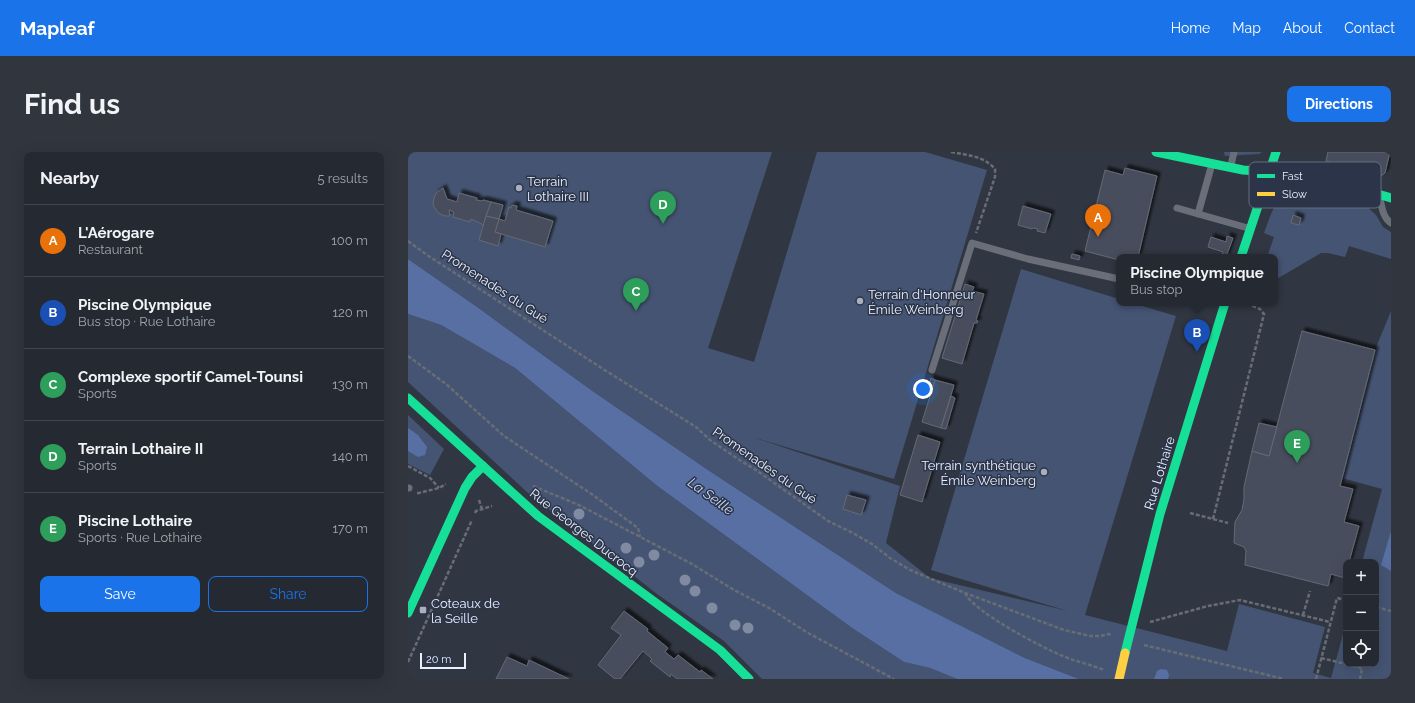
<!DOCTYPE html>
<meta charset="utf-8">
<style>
body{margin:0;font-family:Raleway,sans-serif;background:#31353e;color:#f1f3f6}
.controls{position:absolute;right:12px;bottom:12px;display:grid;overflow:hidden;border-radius:8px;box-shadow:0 4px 16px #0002}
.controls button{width:36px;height:36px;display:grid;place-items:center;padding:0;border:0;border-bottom:1px solid #42454d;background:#252932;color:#f1f3f6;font:20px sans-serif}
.scale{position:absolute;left:12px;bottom:10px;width:46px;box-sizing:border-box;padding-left:4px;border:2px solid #e9f0fd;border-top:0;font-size:11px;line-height:14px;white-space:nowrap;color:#e9f0fd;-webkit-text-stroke:3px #2b3448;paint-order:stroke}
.you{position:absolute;left:515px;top:237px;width:14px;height:14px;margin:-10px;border:3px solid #fff;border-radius:50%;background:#1a73e8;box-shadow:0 0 0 6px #1a73e833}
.badge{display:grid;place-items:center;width:26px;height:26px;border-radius:50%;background:#1a73e8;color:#fff;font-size:13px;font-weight:700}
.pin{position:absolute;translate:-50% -33px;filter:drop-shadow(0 1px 2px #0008)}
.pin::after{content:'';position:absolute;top:21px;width:14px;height:12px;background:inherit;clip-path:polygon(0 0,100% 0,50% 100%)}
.popup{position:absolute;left:708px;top:102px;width:162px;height:52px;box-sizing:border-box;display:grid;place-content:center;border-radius:8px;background:#252932;filter:drop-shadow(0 1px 3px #0005);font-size:13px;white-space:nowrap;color:#a3a6ac}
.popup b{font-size:15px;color:#f1f3f6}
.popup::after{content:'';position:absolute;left:50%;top:100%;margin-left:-8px;border:8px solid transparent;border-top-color:#252932}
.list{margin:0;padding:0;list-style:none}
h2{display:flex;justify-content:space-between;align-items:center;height:52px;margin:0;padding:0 16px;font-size:17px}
h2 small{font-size:13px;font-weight:400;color:#a3a6ac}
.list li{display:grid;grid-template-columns:26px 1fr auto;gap:12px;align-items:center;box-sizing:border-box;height:72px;padding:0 16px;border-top:1px solid #42454d}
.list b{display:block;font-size:15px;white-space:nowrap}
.list p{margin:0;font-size:13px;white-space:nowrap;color:#a3a6ac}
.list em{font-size:13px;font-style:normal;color:#a3a6ac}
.actions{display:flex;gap:8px;padding:12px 16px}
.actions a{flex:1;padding:9px 0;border:1px solid #1a73e8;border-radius:8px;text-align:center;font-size:14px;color:#1a73e8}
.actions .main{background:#1a73e8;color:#fff}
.icon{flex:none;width:22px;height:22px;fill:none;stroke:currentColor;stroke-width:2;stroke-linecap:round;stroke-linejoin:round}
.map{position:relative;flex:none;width:983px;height:527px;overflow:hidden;border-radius:8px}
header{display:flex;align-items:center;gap:24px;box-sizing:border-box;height:56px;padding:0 20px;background:#1a73e8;color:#fff}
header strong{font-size:19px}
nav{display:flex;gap:22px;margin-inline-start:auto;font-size:14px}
.intro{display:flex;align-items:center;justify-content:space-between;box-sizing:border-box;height:96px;padding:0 24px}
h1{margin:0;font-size:28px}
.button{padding:10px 18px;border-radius:8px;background:#1a73e8;color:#fff;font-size:14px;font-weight:700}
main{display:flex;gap:24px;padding:0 24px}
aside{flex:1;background:#252932;border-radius:8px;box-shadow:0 4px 16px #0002}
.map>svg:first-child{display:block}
.green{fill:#455472}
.water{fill:#576fa2}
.building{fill:#474e5c;stroke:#646a73;filter:url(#shadow)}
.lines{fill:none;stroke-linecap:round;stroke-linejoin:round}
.path{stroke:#686d75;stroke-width:2.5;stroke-dasharray:4 2;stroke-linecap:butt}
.lane{stroke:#696e78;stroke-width:7}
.fast{stroke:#16e098;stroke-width:9}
.slow-bridge{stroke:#ffcf43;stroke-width:9}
.tree{fill:#808ba2}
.poi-dot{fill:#a9afbc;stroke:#2b3448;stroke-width:1.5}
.labels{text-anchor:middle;stroke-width:3;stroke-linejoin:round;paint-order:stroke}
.poi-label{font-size:13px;fill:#e9f0fd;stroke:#2b3448;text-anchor:start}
.street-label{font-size:13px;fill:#e9f0fd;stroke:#2b3448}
.water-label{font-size:14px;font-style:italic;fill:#c8d9f9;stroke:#2b3448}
.key{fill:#2b3448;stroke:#646c7e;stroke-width:1}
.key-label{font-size:11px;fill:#e9f0fd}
</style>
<header>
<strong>Mapleaf</strong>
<nav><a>Home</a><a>Map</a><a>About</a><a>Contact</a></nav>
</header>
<div class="intro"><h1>Find us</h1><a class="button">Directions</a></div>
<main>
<aside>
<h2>Nearby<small>5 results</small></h2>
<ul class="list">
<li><span class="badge" style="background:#e8710a">A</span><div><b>L'Aérogare</b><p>Restaurant</p></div><em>100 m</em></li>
<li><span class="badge" style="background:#1a4fb4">B</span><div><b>Piscine Olympique</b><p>Bus stop · Rue Lothaire</p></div><em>120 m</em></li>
<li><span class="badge" style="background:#2e9e5b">C</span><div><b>Complexe sportif Camel-Tounsi</b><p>Sports</p></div><em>130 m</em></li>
<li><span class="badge" style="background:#2e9e5b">D</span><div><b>Terrain Lothaire II</b><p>Sports</p></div><em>140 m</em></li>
<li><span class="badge" style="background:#2e9e5b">E</span><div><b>Piscine Lothaire</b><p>Sports · Rue Lothaire</p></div><em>170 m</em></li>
</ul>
<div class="actions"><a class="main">Save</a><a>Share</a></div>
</aside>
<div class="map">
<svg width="983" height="527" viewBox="0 0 983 527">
<defs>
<filter id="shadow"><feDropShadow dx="3.5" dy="-3.5" stdDeviation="1" flood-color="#0009"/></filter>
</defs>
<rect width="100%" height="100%" fill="#313742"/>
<g class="green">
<polygon points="0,0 364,0 300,196 346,210 409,0 517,0 579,18 486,327 344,285 492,334 478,391 522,426 660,459 523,418 613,117 711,147 711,151 724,151 768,164 677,463 819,499 831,452 917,475 905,521 923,526 938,471 938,512 968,512 968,410 954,410 974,337 934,326 967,198 983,159 983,527 671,527 617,506 488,441 300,318 183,238 72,157 0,107"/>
<polygon points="816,0 854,0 851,2 817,4"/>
<path d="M 893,35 L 955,51 L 968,63 L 975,75 L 983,80 L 983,107 L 941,94 L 937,105 L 920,101 L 913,101 L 867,128 L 867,105 L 859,105 L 866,85 L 856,81 C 865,56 867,47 893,35 Z"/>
<polygon points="0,162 33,173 107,216 248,333 444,476 496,510 522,516 549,527 354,527 316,489 249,442 120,341 0,230"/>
<polygon points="0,263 36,297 22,323 0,312"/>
</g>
<g class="water">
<polygon points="0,107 72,157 183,238 300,318 488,441 617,506 671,527 549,527 522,516 496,510 444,476 248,333 107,216 33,173 0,162"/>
<polygon points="0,276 10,283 19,295 17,303 10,305 0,299"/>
<polygon points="983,379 983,419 973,413"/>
<polygon points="753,517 759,518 761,523 760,527 746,527 749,519"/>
</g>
<g class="building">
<polygon points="920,0 982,0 977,21 971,26 962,24 961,20 918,9"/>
<polygon points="717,16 749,24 730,105 711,105 711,108 677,99 697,18 715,23"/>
<polygon points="35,36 39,47 49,50 51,41 69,46 68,48 74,49 75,48 83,50 76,73 63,67 62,70 45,65 46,60 41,58 42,64 37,64 30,61 25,53 26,46 28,41"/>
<polygon points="83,50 95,53 91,67 78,64"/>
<polygon points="104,53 109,54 108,58 145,69 137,95 87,80 91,67 97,69 101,55 103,56"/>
<polygon points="615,54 643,62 637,81 629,79 630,77 625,76 624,77 610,73"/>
<polygon points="885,63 893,66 891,73 883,71"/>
<polygon points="78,64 91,67 87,80 93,82 90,94 71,88"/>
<polygon points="819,84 825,86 818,105 813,105 815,100 800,95 803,85 818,90"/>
<polygon points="664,102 672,104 671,108 663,106"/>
<polygon points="557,132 566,135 564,139 576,142 568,168 570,169 569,171 566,171 554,212 534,206"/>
<polygon points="894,179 967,198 932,334 945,337 936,370 951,374 941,410 938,410 937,426 923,422 920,434 837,413 838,399 836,395 826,391 827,370 834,358 836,347 836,335 844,299 861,304"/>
<polygon points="523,226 527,228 522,244 518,243"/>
<polygon points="527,228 546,233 533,276 514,270"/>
<polygon points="543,244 547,246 538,277 533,276"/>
<polygon points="851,271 869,275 861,304 844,299"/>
<polygon points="510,283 532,290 514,350 492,343"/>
<polygon points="439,343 458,348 453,363 435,357"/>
<polygon points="216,459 240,477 239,479 260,496 257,500 266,507 270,503 292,520 293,518 305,527 269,527 263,522 262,525 242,509 244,507 235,499 212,527 207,527 190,513 213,483 203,476"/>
<polygon points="99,505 119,514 121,508 161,527 88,527"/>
</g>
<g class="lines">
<g class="path">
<path d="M 543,0 C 559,3 576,4 587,17 L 587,25 L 568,81"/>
<polyline points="0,89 19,103 195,217 288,275 302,288 333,309 348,318 420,369 443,380 464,392 482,406 502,418 557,441 656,478 682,484 692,484 701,482 704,483"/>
<polyline points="0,204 38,232 96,284 185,343 230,376 232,385"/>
<polyline points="0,314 22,326 31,336"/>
<polyline points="125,334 171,353 284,412 326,438 361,456 400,481 486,527"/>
<polyline points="9,341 11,341 31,336 38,332"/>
<polyline points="71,348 74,357"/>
<polyline points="67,361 68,359 84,354"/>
<polyline points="782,361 820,371"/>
<polyline points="805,367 856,162 852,157 837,151"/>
<path d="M 557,441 C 566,460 633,495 655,504 C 668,510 682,512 696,518"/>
<polyline points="968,455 983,459"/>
<polyline points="895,463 902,439"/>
<polyline points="742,470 800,454 832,448 922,470"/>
<polyline points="736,493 876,527"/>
<polyline points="913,506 938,512"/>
<polyline points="0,510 64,368"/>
<polyline points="938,512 954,516 952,527"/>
<polyline points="908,527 929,446 938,448"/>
</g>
<g class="lane">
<polyline points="823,13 826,0"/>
<path d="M 972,47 C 974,55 975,66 983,71"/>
<polyline points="769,56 840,76"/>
<polyline points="790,62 804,12"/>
<polyline points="524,218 564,91 620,107 711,127"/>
<polyline points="0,336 1,336"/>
</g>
<g class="fast">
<polyline points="748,0 835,18 905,23 983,46"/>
<polyline points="833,105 868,0"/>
<polyline points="0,246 130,364 312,498 341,527"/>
<polyline points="0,461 57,336 64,325 75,314"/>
<polyline points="717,501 752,362 817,151"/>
</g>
<polyline class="slow-bridge" points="711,527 717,501"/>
</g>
<g class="tree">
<circle cx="171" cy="362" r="5.5"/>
<circle cx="218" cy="396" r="5.5"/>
<circle cx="246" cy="403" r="5.5"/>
<circle cx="231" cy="410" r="5.5"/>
<circle cx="277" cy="428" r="5.5"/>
<circle cx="287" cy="439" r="5.5"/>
<circle cx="304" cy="456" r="5.5"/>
<circle cx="327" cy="473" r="5.5"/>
<circle cx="340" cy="476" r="5.5"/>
</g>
<g class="poi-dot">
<circle cx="111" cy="36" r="4"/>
<circle cx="452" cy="149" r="4"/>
<circle cx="636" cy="320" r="4"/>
<rect x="11" y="454" width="8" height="8" rx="2"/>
</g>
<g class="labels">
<g class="poi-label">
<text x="119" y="34">Terrain<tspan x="119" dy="15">Lothaire III</tspan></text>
<text x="460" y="147">Terrain d'Honneur<tspan x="460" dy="15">Émile Weinberg</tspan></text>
<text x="628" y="318" text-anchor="end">Terrain synthétique<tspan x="628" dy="15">Émile Weinberg</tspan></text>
<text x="23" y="456">Coteaux de<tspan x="23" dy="15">la Seille</tspan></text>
</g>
<g class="street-label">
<text transform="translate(87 134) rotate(33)" y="5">Promenades du Gué</text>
<text transform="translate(357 313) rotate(35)" y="5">Promenades du Gué</text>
<text transform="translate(751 321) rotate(-73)" y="5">Rue Lothaire</text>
<text transform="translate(176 380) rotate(38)" y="5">Rue Georges Ducrocq</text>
</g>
<g class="water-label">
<text transform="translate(303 344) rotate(36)" y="5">La Seille</text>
</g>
</g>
<rect x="841" y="10" width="132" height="46" rx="6" class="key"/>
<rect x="849" y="22" width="18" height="4" fill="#16e098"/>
<rect x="849" y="40" width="18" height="4" fill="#ffcf43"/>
<g class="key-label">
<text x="874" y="28">Fast</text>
<text x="874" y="46">Slow</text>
</g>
</svg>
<div class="controls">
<button>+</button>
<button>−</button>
<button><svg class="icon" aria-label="locate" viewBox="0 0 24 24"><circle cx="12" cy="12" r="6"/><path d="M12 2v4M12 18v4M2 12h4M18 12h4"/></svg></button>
</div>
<div class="scale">20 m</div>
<div class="you"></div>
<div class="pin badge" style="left:690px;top:85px;background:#e8710a">A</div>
<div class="pin badge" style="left:789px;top:200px;background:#1a4fb4">B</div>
<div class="popup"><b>Piscine Olympique</b>Bus stop</div>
<div class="pin badge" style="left:228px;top:159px;background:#2e9e5b">C</div>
<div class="pin badge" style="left:255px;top:72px;background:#2e9e5b">D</div>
<div class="pin badge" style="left:889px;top:311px;background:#2e9e5b">E</div>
</div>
</main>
